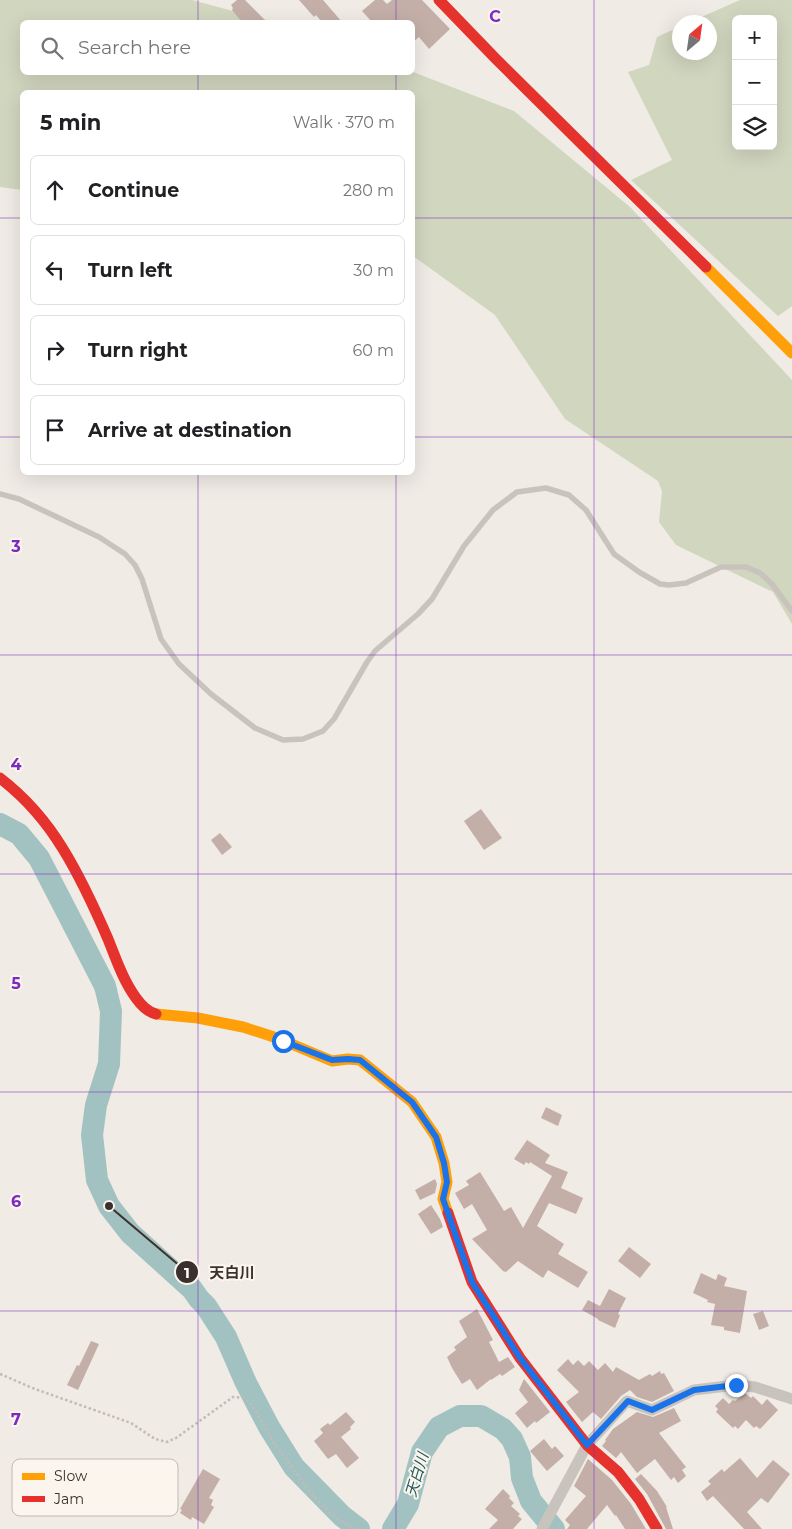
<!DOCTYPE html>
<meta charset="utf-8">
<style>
body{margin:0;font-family:Montserrat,"Noto Sans JP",sans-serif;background:#f2f2f2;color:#202124}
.controls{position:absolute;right:15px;top:15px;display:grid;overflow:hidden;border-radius:8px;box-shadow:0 5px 20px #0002}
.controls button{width:45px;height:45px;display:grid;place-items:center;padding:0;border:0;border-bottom:1px solid #e0e0e0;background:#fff;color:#202124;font:25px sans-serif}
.compass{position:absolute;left:672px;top:15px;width:45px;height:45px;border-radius:50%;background:#fff;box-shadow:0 5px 20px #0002;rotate:29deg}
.stop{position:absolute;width:15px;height:15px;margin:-11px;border:4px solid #1a73e8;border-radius:50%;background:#fff}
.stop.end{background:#1a73e8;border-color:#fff;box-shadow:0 1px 5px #0008}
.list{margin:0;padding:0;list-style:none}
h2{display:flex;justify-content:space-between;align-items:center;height:65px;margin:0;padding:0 20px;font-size:21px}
h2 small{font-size:16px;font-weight:400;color:#757577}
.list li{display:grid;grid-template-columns:32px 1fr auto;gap:15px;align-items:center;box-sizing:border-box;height:70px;margin:0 10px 10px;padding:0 10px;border:1px solid #e0e0e0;border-radius:8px}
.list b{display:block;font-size:19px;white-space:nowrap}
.list em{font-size:16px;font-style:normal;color:#757577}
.icon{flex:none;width:28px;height:28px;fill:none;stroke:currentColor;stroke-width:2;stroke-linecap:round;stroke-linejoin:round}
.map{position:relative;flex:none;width:792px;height:1529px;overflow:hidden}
.search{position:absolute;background:#fff;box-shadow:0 5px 20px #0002;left:20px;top:20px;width:395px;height:55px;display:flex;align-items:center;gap:12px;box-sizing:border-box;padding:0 18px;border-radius:8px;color:#757577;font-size:19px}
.panel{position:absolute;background:#fff;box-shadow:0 5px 20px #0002;left:20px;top:90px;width:395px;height:385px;border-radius:8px}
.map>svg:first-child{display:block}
.green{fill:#d1d6bf;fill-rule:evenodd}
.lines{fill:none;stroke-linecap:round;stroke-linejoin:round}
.river{stroke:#a1c2c1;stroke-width:22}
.building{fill:#c3afa7}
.path{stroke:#c2bbb6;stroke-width:2.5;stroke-dasharray:2.5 2.5;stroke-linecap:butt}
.lane{stroke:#c9c3be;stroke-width:5.5}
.street{stroke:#c9c3be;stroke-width:11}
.slow{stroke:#ff9f0a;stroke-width:11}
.jam{stroke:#e5322d;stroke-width:11}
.route{stroke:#1a73e8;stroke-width:6}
.grid{fill:none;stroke:#7b2cbf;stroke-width:1;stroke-opacity:0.55}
.labels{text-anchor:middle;stroke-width:4;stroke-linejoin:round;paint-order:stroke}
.water-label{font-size:15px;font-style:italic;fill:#1f5a5e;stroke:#fbf5ee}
.key{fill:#fbf5ee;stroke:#c1bab4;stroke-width:1}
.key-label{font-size:14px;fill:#3b302b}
.grid-label{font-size:16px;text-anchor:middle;font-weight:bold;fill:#7b2cbf;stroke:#fbf5ee;stroke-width:4;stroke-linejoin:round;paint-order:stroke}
.leader{fill:none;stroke:#3b302b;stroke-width:2}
.callout-dot{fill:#3b302b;stroke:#fbf5ee;stroke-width:2}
.mark-label{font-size:15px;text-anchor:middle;font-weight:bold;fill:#fff}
.callout-label{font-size:15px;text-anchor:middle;font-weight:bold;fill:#3b302b;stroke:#fbf5ee;stroke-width:4;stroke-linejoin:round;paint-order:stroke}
</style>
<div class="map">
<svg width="792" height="1529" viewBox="0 0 792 1529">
<rect width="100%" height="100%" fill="#f0ebe5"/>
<g class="green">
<polygon points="0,0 192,0 274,22 22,22 22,72 413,72 514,111 630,207 792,380 792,624 773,592 676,545 659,522 662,491 658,481 565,419 495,315 413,256 412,92 22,92 22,190 0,187"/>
<path d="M 740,0 L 792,0 L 792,306 L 778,316 L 631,180 L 672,160 L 628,72 L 649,65 L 657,37 L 679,27 L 680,52 L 710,52 L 710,22 L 690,22 ZM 736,19 L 773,19 L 773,146 L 736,146 Z"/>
</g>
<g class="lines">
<g class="river">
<polyline points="0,824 19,834 39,858 105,986 111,1011 109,1064 96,1105 92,1135 97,1180 109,1206 130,1233 192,1289 199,1299 206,1306 226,1337 246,1383 269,1427 294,1467 342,1516 359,1529"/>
<polyline points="393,1529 408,1504 422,1452 439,1427 460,1416 481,1416 503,1429 512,1439 520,1457 522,1478 531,1501 554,1529"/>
</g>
</g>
<g class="building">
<polygon points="237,0 245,0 267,22 242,22 232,10 233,8 231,5"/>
<polygon points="299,0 323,0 342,22 322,22 316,15 314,17"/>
<polygon points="375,0 383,0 387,4 392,0 422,0 450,29 429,49 419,37 412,43 412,22 372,22 362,11"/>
<polygon points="481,809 502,838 484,850 464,821"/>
<polygon points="220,833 232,847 222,855 211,840"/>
<polygon points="546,1107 562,1115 558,1126 541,1118"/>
<polygon points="527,1140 550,1155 545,1163 568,1172 561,1188 583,1198 576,1214 549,1203 537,1226 564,1244 558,1254 588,1272 578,1288 548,1270 543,1278 518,1261 506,1272 503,1271 472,1239 487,1230 472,1204 464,1209 455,1193 469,1185 466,1181 480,1172 504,1211 511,1207 523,1228 552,1176 530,1162 529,1164 526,1162 524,1165 514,1159"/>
<polygon points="435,1179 437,1184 435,1193 420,1200 415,1190"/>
<polygon points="431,1205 440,1219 443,1227 431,1234 418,1214"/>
<polygon points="629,1247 651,1264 640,1278 618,1261"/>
<polygon points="701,1273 716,1280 718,1274 727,1278 724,1286 747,1291 740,1333 724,1330 724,1327 711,1325 715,1304 707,1302 708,1300 693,1293"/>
<polygon points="609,1289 626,1298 618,1314 620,1315 615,1328 598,1320 598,1319 582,1310 588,1300 600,1306"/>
<polygon points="477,1309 493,1340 489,1342 499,1362 508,1357 515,1367 502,1376 500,1374 491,1380 491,1379 477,1390 470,1379 462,1384 452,1368 447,1357 456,1350 454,1347 467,1337 459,1321"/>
<polygon points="763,1311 769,1326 759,1330 753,1314"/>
<polygon points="91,1341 99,1344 78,1390 67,1385 77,1365 79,1366"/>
<polygon points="568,1359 573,1365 578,1360 584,1366 589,1361 598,1370 605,1363 613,1372 616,1367 639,1380 650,1374 652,1376 660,1371 661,1374 664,1373 674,1391 652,1402 637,1397 630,1390 621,1396 601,1419 593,1412 582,1422 566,1402 579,1392 557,1370"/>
<polygon points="524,1379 550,1412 536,1423 535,1421 527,1428 515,1413 528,1402 519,1390"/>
<polygon points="745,1393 751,1398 753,1396 762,1405 767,1399 778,1410 760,1429 756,1426 754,1428 746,1420 738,1429 735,1426 733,1428 716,1412 718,1409 715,1406 723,1398 729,1404 733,1400 735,1401"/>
<polygon points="674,1408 681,1421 659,1433 686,1467 682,1470 686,1476 678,1483 674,1477 671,1480 655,1459 637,1473 621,1452 616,1458 602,1446 606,1441 605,1440 613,1429 637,1412 653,1417"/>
<polygon points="346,1412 355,1422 350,1427 351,1429 341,1437 359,1458 347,1468 336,1454 328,1459 314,1441 323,1433 320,1429 328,1423 330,1425"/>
<polygon points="544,1439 552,1449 555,1446 564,1456 547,1471 530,1451"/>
<polygon points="740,1458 757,1478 773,1460 790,1474 768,1503 761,1498 747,1512 762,1529 744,1529 713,1496 707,1501 701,1492 711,1484 708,1481 722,1469 724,1472"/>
<polygon points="588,1459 612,1480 631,1504 646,1529 625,1529 616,1515 615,1516 607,1505 587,1529 567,1529 570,1525 565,1520 586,1496 574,1486"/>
<polygon points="203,1469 220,1479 209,1498 213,1500 211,1505 214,1507 204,1524 192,1517 191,1520 180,1513 182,1510 180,1509"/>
<polygon points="641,1474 657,1491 667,1507 666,1507 673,1529 666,1529 647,1494 635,1479"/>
<polygon points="503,1489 510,1496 509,1498 514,1503 511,1506 520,1514 518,1516 522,1519 513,1529 489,1529 498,1520 485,1509"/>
</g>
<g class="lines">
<polyline class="path" points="0,1374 35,1389 131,1423 155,1439 167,1442 176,1438 233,1397 244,1398 252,1405 274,1443 313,1496 336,1518 356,1529"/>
<polyline class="lane" points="0,494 19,499 99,537 125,554 135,565 142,579 161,639 179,664 211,694 255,728 283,740 303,739 323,731 334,719 367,662 375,651 418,614 432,599 464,546 493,510 517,492 546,488 569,495 586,510 614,554 639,572 660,584 669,585 686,583 721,567 746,567 760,573 772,584 792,611"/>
<polyline class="street" points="542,1529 587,1445 627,1401 652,1410 694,1390 736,1385 755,1387 792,1399"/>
<g class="slow">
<polyline points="706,267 792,353"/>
<polyline points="156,1014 198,1018 243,1027 277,1038 332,1061 348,1059 360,1060 412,1102 436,1137 444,1163 447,1182 443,1199 448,1213"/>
</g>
<g class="jam">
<polyline points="439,0 496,59 706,267"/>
<path d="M 0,778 C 26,798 46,821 63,849 C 81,878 95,909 108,939 C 116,959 123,980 136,998 C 141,1005 148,1012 156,1014"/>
<polyline points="448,1213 472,1282 520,1358 587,1445 618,1472 639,1499 657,1529"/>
</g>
</g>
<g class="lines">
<polyline class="route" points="283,1041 332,1060 348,1059 360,1060 412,1102 436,1137 444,1163 447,1182 443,1199 472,1282 520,1358 587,1445 628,1401 652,1410 694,1390 736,1385"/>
</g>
<path class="grid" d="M 198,0 L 198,22M 396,0 L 396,22M 594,0 L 594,1529M 198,72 L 198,92M 396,72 L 396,92M 0,218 L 22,218M 412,218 L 792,218M 0,437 L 22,437M 412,437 L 792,437M 198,472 L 198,1529M 396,472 L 396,1529M 0,655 L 792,655M 0,874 L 792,874M 0,1092 L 792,1092M 0,1311 L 792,1311"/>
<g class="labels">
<g class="water-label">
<text transform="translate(417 1475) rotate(-73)" y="5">天白川</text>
</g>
</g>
<rect x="12" y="1459" width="166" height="57" rx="8" class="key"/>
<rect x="22" y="1473" width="23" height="7" fill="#ff9f0a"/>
<rect x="22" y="1496" width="23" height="6" fill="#e5322d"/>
<g class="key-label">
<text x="54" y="1481">Slow</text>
<text x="54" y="1504">Jam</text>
</g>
<g class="grid-label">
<text x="495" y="22">C</text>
<text x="16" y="552">3</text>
<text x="16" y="770">4</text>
<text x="16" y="989">5</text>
<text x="16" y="1207">6</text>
<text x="16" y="1425">7</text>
</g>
<path class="leader" d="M109 1206L187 1272"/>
<g class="callout-dot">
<circle cx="109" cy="1206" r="5"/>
<circle cx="187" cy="1272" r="12"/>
</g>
<g class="mark-label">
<text x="187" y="1278">1</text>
</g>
<g class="callout-label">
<text x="232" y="1278">天白川</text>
</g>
</svg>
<div class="controls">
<button>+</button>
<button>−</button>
<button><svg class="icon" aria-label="layers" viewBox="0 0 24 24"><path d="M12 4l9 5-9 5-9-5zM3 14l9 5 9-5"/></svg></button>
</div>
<svg class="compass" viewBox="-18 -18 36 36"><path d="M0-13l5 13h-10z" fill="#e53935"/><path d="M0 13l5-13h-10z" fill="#757577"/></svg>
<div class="stop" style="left:283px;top:1041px"></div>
<div class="stop end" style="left:736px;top:1385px"></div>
<div class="search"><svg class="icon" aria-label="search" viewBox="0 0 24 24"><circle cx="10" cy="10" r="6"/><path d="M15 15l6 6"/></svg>Search here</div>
<section class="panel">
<h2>5 min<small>Walk · 370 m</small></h2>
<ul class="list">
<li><svg class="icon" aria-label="ahead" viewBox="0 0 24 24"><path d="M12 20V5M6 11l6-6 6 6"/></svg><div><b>Continue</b></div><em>280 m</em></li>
<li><svg class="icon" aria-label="left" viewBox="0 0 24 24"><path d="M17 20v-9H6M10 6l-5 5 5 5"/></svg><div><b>Turn left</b></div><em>30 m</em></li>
<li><svg class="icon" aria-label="right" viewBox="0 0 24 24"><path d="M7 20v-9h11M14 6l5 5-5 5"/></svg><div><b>Turn right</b></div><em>60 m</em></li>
<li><svg class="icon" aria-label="arrive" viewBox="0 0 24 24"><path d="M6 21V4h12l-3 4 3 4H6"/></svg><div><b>Arrive at destination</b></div></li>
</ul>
</section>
</div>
